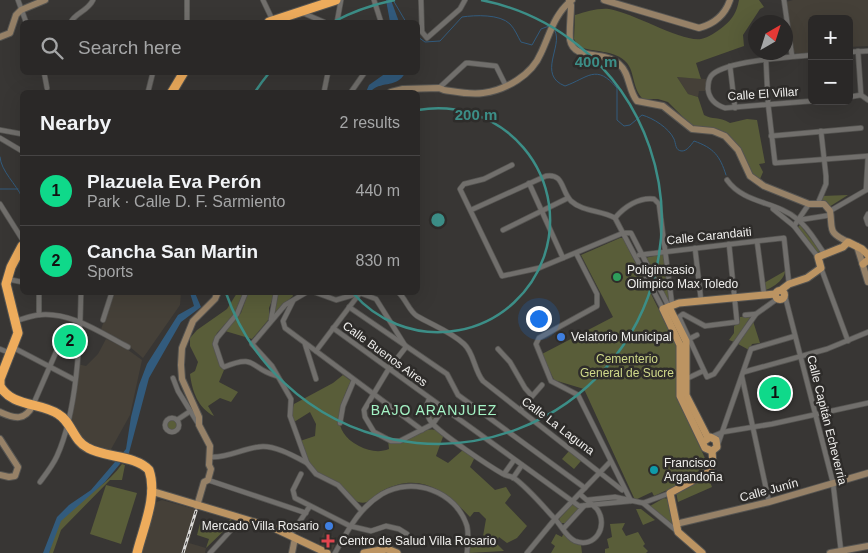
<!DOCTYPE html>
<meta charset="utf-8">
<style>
body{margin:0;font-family:Helvetica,sans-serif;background:#363433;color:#f1f3f6}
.controls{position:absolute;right:15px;top:15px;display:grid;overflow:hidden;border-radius:8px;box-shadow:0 5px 20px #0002}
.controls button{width:45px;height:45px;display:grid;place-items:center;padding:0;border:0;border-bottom:1px solid #464444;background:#2a2827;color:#f1f3f6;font:25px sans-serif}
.compass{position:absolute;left:748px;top:15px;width:45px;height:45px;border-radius:50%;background:#2a2827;box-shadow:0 5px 20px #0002;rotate:39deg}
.you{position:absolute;left:538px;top:318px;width:18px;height:18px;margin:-12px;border:4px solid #fff;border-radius:50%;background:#1a73e8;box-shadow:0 0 0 8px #1a73e833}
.badge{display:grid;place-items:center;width:32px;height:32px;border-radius:50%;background:#0fd98a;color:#111;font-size:16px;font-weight:700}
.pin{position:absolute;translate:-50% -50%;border:2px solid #fff;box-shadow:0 1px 5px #0006}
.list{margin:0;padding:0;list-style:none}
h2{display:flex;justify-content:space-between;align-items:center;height:65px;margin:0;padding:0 20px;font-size:21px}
h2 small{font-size:16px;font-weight:400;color:#a5a6a7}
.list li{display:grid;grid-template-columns:32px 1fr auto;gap:15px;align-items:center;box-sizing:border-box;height:70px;padding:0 20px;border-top:1px solid #464444}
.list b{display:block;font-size:19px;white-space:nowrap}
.list p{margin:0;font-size:16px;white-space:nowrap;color:#a5a6a7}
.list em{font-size:16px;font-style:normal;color:#a5a6a7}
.icon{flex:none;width:28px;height:28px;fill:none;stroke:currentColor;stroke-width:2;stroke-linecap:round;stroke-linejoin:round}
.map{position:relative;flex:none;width:868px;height:553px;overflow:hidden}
.search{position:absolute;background:#2a2827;box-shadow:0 5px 20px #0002;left:20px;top:20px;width:400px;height:55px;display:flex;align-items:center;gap:12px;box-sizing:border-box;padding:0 18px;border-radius:8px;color:#a5a6a7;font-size:19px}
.panel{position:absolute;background:#2a2827;box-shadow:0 5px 20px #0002;left:20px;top:90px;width:400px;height:205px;border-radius:8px}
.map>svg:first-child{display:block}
.built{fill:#454038}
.green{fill:#595d39}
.water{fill:#325b7d}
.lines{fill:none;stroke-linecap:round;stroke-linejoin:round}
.stream{stroke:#325b7d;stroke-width:1}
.street-casing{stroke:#555451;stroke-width:6}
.secondary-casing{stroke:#555451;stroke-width:8}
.primary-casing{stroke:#555451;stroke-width:9}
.highway-casing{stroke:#555451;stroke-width:11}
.street{stroke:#716f6c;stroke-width:4.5}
.secondary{stroke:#968167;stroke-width:6}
.primary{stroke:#bc9462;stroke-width:7}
.highway{stroke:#eeac5c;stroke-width:9}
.rail-casing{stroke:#dbdad8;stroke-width:3}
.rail{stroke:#2e2c2a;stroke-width:1;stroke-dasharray:4;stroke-linecap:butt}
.ring{fill:none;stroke:#3c8e87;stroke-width:2.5}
.leisure-dot{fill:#2e9e5b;stroke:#2e2c2a;stroke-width:2}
.shop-dot{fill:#3f7fe0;stroke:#2e2c2a;stroke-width:2}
.culture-dot{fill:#0f9aa8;stroke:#2e2c2a;stroke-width:2}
.health-dot{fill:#e0444e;stroke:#2e2c2a;stroke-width:2}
.labels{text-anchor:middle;stroke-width:5;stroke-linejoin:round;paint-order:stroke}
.street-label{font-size:12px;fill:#efeeec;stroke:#2e2c2a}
.poi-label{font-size:12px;fill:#efeeec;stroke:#2e2c2a;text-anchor:start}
.park-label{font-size:12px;fill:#cfd889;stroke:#2e2c2a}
.neighbourhood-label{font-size:14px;letter-spacing:1px;fill:#a4f3c5;stroke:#2e2c2a}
.centre{fill:#3c8e87;stroke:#2e2c2a;stroke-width:2.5}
.ring-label{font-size:15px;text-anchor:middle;font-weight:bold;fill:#3c8e87;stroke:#2e2c2a;stroke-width:5;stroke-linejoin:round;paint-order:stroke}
</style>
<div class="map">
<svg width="868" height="553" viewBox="0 0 868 553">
<rect width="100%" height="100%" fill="#383634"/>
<g class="built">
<polygon points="793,0 868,0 868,46 849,47 849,19 812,19 812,52 797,54 794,52 786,2"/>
<polygon points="677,77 706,79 706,91 699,91 698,97 688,94"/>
<polygon points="115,293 181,293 180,305 143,358 123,341 101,329"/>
<polygon points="106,339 124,347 142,360 130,415 110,451 94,447 83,440 69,415 77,364 86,366 98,354"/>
<polygon points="162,500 198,510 189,543 206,548 205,553 139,553 154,503"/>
<polygon points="324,532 337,539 332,551 318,544"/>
</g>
<g class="green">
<path d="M 739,0 L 759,0 L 764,7 L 760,9 L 743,35 L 744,46 L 696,63 L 701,79 L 677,77 L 688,94 L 698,97 L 704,115 C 713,120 718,116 730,123 L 747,119 L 757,120 L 765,163 L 759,164 L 763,172 L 760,179 L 752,174 L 738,145 L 727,134 L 716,129 L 692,126 L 668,102 L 658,99 L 643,99 C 632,88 635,73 627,63 C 615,49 593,53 578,46 L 574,39 L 575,15 C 586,12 597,8 609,9 C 634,13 681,42 701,39 C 708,38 718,31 724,26 C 733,19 737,11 739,0 Z"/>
<polygon points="848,195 829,207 822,200 822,196"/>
<polygon points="800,225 820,251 817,253 797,228"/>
<polygon points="620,238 623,238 677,346 677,397 709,467 686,477 687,481 654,496 652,492 635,500 584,389 554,380 542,354 613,317 581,255"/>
<polygon points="663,254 670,299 669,303 645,258"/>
<path d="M 785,271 C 785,279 773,288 765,290 L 764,283 Z"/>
<path d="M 237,293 L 243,293 L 235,313 L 217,333 L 213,343 L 224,370 L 219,382 L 238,392 L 231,402 L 220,398 L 208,406 L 214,416 C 198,408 192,391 190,374 L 195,371 L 198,362 L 190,346 L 190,338 L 197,330 L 227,309 Z"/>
<polygon points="248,293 275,293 269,308 269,319 252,339 225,331 241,313"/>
<polygon points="278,293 292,293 293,296 273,314"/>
<polygon points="751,316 734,342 729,340 734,333 734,326 740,322 740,317"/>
<polygon points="753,321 760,343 752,344 749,350 738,344"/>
<polygon points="66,330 78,333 73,351 62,348"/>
<path d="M 343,375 L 351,381 C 339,406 329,430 359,446 C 369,451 379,453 389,449 L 388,440 L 403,443 C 417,435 429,423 444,434 L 436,456 L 448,463 L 464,449 L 475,457 L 470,467 L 495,490 L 506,487 L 511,495 L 505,503 L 527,526 L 517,538 L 507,543 L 499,537 L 496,543 L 504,551 L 468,553 L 469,539 L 482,542 L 486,519 L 479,512 L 474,512 L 470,517 C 445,490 419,471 382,491 C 377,493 373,500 367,502 C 353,507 343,486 333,480 C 326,476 318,476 313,469 C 307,461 304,449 300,441 L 315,436 L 316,424 L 310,412 L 294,422 L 291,414 L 294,404 L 333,383 Z"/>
<polygon points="783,387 785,395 768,399 766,391"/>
<polygon points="431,401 441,410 433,422 428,413 428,402"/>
<circle cx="172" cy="425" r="6"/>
<polygon points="569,451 581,461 574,469 562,459"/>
<path d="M 122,464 L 125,465 L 122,480 L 110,480 L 61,530 L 53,553 L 49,553 C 52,544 54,532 59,523 C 75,499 106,488 122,464 Z"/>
<polygon points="708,477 712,487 678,502 676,492"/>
<polygon points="106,485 137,493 121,544 90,534"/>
<polygon points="664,498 668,499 674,524 672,525 650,506"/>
<polygon points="573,504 579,509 567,523 561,523 559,519"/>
<polygon points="636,509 641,509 655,520 643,525"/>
<polygon points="231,518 232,523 206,548 209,539 197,535 201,520 225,528"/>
<polygon points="625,523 622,529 626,536 638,532 645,544 643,546 648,551 646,553 605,553 605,549 609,548 607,539 612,537 610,524"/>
<polygon points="565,530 581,545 582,553 551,553 555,546 551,543 556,534 562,537"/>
</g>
<g class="water">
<polygon points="386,0 391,0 399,22 390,22"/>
<path d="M 386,73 L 405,73 C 397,88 383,81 372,90 L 372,92 L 366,92 L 369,85 Z"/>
<polygon points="190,293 195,293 201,307 181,322 149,378 129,453 105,482 61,521 49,553 43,553 57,517 69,505 91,490 126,449 131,417 139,385 147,364 178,315 194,306"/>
</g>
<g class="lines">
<g class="stream">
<polyline points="393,0 406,22"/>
<path d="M 555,31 C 563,46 537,75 565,86 C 588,78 596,63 617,88 L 617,120 L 624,126 L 630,125 L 642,115 C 653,118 669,128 674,139 C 676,143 675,151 682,151 C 687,151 691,145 694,141 C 714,148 720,156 726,175"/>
<path d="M 418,37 L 425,42 L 440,41 L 462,17 C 475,15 500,14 510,24 C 515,29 518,37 521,42 L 532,45 L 541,29 L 549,26"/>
<path d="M 0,157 C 1,171 16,184 22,197"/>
<polyline points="0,189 18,189"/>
</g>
<g class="street-casing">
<g id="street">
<polyline points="18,0 26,22"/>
<polyline points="187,0 187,22"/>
<polyline points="263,0 273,21"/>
<polyline points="374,0 381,22"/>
<polyline points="421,0 422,32 427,38 460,9 465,0"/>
<polyline points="784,0 792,56"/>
<polyline points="303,13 324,22"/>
<path d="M 71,22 C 75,13 88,11 93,0"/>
<polyline points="337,22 341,0"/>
<polyline points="858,51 861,95"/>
<polyline points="849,52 868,51"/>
<path d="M 812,55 C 790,57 728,61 713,74 C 709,77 708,84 708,89 C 709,99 716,105 725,108 L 812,101"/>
<polyline points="766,61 768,103 775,163 868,156"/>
<polyline points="730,66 735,108"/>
<polyline points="44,72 47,88"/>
<polyline points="439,88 466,63 469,63 496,66 506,86"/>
<polyline points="148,92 153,72"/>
<polyline points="324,92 328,72"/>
<polyline points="351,92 365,72"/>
<polyline points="861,95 868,100"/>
<polyline points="849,97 861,95"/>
<polyline points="0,130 22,134"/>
<polyline points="771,136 861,128"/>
<polyline points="0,138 22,151"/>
<polyline points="512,165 484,179 464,184 460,189 502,276 539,268 623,233 631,233 669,307"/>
<path d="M 727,180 C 744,204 776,201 797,219 C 808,227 816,242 824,253"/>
<polyline points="529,183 563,258"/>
<polyline points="866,190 868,156"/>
<polyline points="818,203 826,184 826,176 821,131"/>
<polyline points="0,204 22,239"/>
<polyline points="773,209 794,226 818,257"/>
<path d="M 471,210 L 546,176 C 564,173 561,191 571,201 C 583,212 601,210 615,218 L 663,309"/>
<polyline points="830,211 868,189"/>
<polyline points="868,214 866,218 868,224"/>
<path d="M 615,218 C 624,207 639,197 654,199 L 659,204 L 672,304"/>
<polyline points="799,220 831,215"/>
<polyline points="794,226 809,204"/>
<polyline points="503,230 568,198"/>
<polyline points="757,241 764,294"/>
<polyline points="729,244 737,322 705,326 683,314 679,317 707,377 714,374 756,314 777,299"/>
<polyline points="695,248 701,300"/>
<polyline points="576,253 597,294 597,306 539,338 536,344 551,381 578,395 631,501"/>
<polyline points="639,255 784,238 789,284"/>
<polyline points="821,268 848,341"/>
<polyline points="7,279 22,282"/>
<polyline points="39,292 39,315"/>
<path d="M 246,292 L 237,314 L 217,338 L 215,344 L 222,365 L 224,367 C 258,353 249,369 277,376"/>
<polyline points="307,292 285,305 252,344 272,366 291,399 290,416 307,463 316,474 338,485 361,510"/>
<polyline points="314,292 336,300 360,293"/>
<path d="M 398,292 C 406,299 409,311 417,316 C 432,325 450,331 464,344 C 474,353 474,370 483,381 L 622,490"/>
<polyline points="785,296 833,483 841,551"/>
<polyline points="293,301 283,321 285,328 422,430"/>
<polyline points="349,307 447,374 458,395 585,488"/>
<polyline points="745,315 756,314"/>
<polyline points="103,320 112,292"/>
<polyline points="271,320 276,292"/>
<path d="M 15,321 C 23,319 30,316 38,315 C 70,311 101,333 128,347"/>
<polyline points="333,328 579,506 631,501"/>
<polyline points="687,340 697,335"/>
<polyline points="305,344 316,379"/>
<polyline points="14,348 75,380"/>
<polyline points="0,349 10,353"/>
<polyline points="498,349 510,362 525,388 532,396"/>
<polyline points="316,351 360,293 376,299 406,347 388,370 364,410 365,417 374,432 391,441 400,441 433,424 443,409"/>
<polyline points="744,372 827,349 868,332"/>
<polyline points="742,377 769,502"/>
<polyline points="173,378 178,391 199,425"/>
<polyline points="686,379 703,371"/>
<path d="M 429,399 C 425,407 426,415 432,423 C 441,434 489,466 503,474 C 506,476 511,476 514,478 C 528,488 542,505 554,518 C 561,525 566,537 575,541 C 595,549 609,526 597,509 C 592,504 585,499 580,494"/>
<polyline points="767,401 787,396"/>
<polyline points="33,405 67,327"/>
<polyline points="520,410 542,385"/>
<circle cx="172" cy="425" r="7"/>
<polyline points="177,420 189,412"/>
<polyline points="340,423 343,406 354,380"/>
<polyline points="711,437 723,432 772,424 868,403"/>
<polyline points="718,444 751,349 795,336"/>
<path d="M 211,457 C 227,458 242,449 258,447 C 273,444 294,456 307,463"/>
<polyline points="301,474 293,490 295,498 350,526 371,531 386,526 399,529 407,534"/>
<polyline points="504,474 514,460"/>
<polyline points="513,478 522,465"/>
<polyline points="208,480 306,513"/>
<path d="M 40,482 C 46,474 53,465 57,456 C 77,412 80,341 81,292"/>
<polyline points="587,500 615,497 643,503 670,493"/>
<polyline points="643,503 678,532"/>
<polyline points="563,529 584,506"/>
<polyline points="290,536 310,506"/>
<polyline points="210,553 242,518"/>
<path d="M 335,553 C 348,530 359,508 382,494 C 413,476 456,491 467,526 C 469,535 468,544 467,553"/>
<polyline points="527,553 555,519 610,462"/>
</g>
</g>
<g class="secondary-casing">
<g id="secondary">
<path d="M 569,0 L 571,5 C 571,17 569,29 570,40 C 574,61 603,50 619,64 C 630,73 628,90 637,101 L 663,106 L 692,129 L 713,131 L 725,136 L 738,150 L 750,176 L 764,186 L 809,204 L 824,204 L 830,211 C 833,230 827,232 848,242"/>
<path d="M 604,0 L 699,28 C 714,24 725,15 730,0"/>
<polyline points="0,37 10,33 16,15 21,10 45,0"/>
<path d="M 391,92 L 403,89 L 439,88 L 444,90 C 457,92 470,95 483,93 C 506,90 532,75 541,53 C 550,34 554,14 572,0"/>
<polyline points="857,246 868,282"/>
<path d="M 0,412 C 15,419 25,421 33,405"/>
<polyline points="0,439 18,467 15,476 9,477 0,475"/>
<polyline points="197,506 204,482 208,480 211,469 209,465 210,446 199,425 199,417 182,379 181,365 182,348 193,321 215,299 218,292"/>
<polyline points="680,523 769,502 868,473"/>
<polyline points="292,553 295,538"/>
<polyline points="830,553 868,546"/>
</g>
</g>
<g class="primary-casing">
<g id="primary">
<polyline points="863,264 868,260"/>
<polyline points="781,290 789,284 807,278 821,268 818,257 843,247 848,242 862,249 868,255"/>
<circle cx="780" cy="295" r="4.5"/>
<polyline points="669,307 686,341 686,395 708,438"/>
<polyline points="706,440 710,437 716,440 717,447 712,451"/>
<polyline points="712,451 705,448 680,396 680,345 663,309 679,303 775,294"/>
<polyline points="151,491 274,528 327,553"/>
<polyline points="364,553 387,549 397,553"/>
<polyline points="702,553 678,532 670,493 709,472 713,464 712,451"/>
</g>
</g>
<g class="highway-casing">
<g id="highway">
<polyline points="269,22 336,0"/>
<polyline points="172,92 184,72"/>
<path d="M 22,246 L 11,267 L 6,284 L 18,333 L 0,379 L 0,386 C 12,407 39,402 58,414 C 72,422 73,441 88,448 C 106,458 135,455 149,470 C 158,496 143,528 137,553"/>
</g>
</g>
<use href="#street" class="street"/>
<use href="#secondary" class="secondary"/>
<use href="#primary" class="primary"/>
<use href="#highway" class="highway"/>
<g class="rail-casing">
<polyline id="rail" points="183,553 196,511"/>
</g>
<use href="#rail" class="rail"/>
</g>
<g class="ring">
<path d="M418 110A112 112 0 1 1 353 293"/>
<path d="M255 92A224 224 0 0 1 269 73M333 22A224 224 0 0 1 395 0M481 0A224 224 0 1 1 226 293"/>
</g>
<circle class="leisure-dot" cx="617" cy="277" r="5"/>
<g class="shop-dot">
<circle cx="561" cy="337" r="5"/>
<circle cx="329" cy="526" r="5"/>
</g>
<circle class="culture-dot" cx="654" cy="470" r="5"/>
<path class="health-dot" d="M325.5 533.5h5v5h5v5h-5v5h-5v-5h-5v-5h5z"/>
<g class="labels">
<g class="street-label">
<text transform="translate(763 94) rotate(-4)" y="4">Calle El Villar</text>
<text transform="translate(709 236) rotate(-6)" y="4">Calle Carandaiti</text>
<text transform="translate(385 354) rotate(36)" y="4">Calle Buenos Aires</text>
<text transform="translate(827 420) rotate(76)" y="4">Calle Capitán Echeverria</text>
<text transform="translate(558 426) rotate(37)" y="4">Calle La Laguna</text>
<text transform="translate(769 490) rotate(-15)" y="4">Calle Junín</text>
</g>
<g class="poi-label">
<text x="627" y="274">Poligimsasio<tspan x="627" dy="14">Olimpico Max Toledo</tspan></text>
<text x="571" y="341">Velatorio Municipal</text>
<text x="664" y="467">Francisco<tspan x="664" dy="14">Argandoña</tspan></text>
<text x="319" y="530" text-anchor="end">Mercado Villa Rosario</text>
<text x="339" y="545">Centro de Salud Villa Rosario</text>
</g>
<g class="park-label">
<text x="627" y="363">Cementerio<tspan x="627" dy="14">General de Sucre</tspan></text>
</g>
<g class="neighbourhood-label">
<text x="434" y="415">BAJO ARANJUEZ</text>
</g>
</g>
<circle cx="438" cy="220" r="8" class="centre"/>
<g class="ring-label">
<text x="596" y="67">400 m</text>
<text x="476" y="120">200 m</text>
</g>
</svg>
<div class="controls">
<button>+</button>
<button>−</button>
</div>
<svg class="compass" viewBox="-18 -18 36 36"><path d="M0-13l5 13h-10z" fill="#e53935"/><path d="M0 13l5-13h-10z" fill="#a5a6a7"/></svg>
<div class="you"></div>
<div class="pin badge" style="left:775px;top:393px">1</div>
<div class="pin badge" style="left:70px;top:341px">2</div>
<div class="search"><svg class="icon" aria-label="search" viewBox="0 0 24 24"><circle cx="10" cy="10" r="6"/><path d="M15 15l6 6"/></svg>Search here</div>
<section class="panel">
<h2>Nearby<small>2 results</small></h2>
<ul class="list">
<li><span class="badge">1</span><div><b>Plazuela Eva Perón</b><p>Park · Calle D. F. Sarmiento</p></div><em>440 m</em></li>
<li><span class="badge">2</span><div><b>Cancha San Martin</b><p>Sports</p></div><em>830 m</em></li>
</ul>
</section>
</div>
